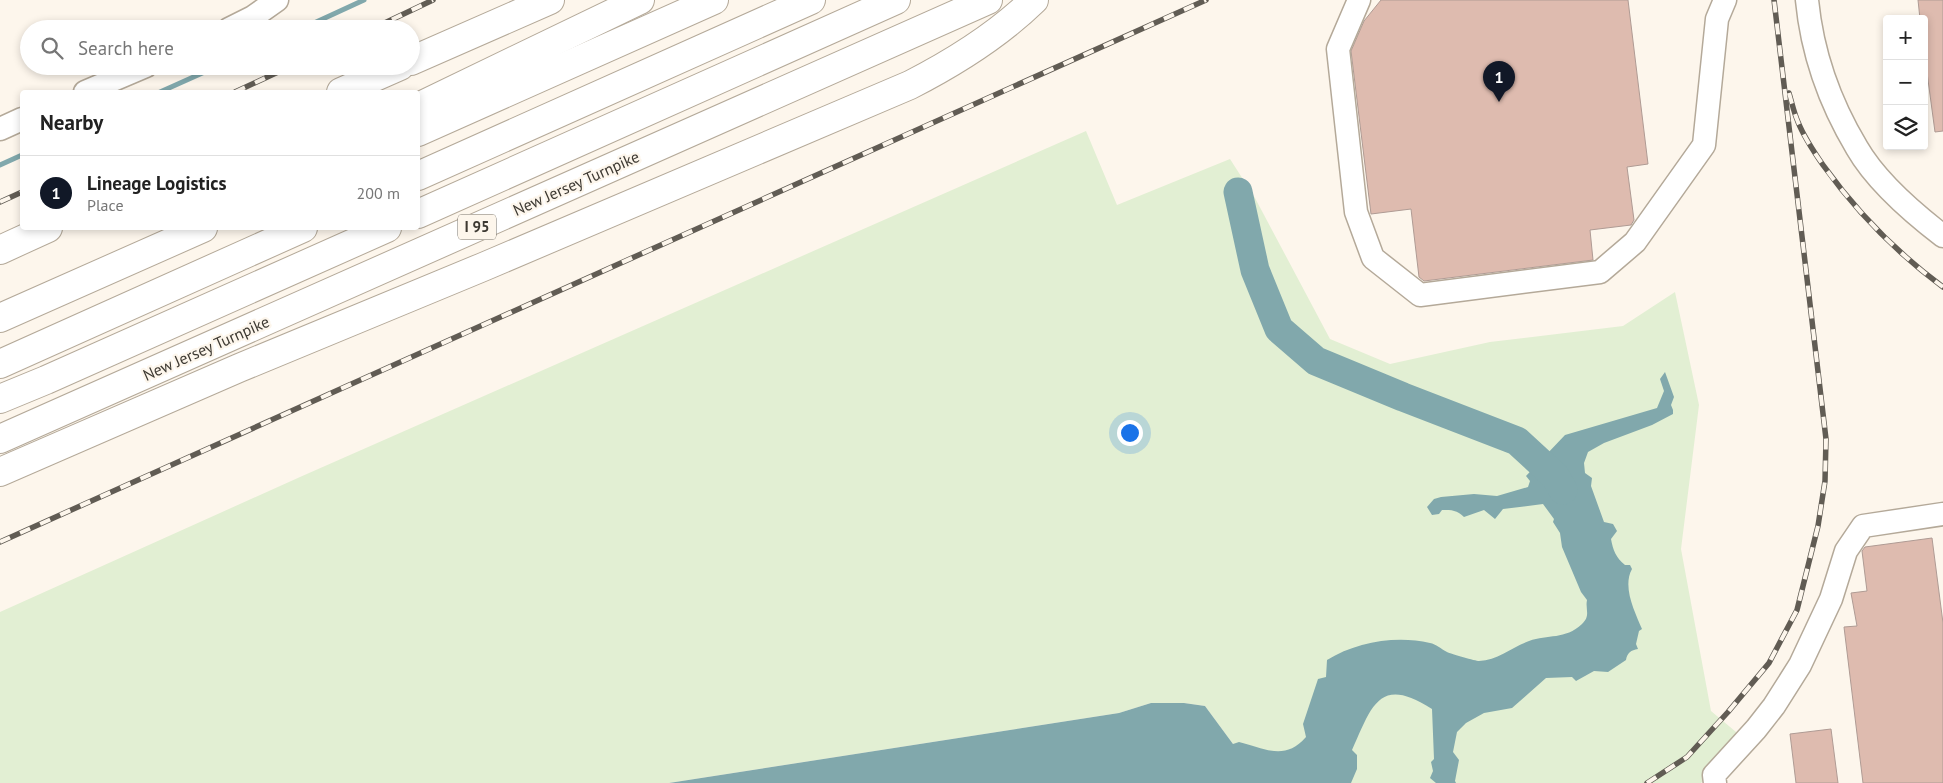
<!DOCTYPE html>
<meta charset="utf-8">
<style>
body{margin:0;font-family:"PT Sans",sans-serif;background:#f6f6f6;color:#222}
.controls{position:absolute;right:15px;top:15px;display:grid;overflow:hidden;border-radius:5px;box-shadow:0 2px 8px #0003}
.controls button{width:45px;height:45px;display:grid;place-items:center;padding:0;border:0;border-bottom:1px solid #e0e0e0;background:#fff;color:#222;font:25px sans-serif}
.you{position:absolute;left:1129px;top:432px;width:18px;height:18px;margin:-12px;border:4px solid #fff;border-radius:50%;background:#1a73e8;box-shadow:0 0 0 8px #1a73e833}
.badge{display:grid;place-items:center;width:32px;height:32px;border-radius:50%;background:#111827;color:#fff;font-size:16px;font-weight:700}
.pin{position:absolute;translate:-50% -41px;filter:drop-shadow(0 1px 2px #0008)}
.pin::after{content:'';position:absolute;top:26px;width:18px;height:15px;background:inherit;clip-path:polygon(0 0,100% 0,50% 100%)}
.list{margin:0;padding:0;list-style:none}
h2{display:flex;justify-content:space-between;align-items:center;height:65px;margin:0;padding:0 20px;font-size:21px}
h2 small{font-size:16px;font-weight:400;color:#767676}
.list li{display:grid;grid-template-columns:32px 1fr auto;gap:15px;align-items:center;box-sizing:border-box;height:75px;padding:0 20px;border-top:1px solid #e0e0e0}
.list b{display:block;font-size:19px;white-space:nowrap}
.list p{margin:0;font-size:16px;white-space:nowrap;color:#767676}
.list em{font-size:16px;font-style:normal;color:#767676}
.icon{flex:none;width:28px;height:28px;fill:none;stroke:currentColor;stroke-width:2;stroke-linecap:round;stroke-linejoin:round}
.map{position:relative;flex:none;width:1943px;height:783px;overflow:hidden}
.search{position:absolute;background:#fff;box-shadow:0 2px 8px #0003;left:20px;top:20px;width:400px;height:55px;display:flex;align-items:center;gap:12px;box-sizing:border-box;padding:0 18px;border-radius:28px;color:#767676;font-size:19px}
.panel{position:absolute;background:#fff;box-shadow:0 2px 8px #0003;left:20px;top:90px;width:400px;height:140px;border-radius:5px}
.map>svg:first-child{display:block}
.green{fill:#e2efd3}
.water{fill:#81a8ac}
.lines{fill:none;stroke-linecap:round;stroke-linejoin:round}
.stream{stroke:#81a8ac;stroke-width:5}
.river{stroke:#81a8ac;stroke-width:29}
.building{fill:#debbaf;stroke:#af9b94}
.minor-casing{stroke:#b4a999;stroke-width:25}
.highway-casing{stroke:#b4a999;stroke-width:30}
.minor{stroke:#fff;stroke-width:22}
.highway{stroke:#fff;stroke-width:28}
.rail-casing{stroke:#615c54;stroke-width:5.5}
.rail{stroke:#fdf6ec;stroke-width:4;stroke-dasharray:11;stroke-linecap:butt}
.labels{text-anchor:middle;stroke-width:4.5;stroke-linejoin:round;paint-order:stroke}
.shield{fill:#fdf6ec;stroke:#77726a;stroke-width:1}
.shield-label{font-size:15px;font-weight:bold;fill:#3d3932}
.street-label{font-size:16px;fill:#3d3932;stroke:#fdf6ec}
</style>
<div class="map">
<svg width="1943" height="783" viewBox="0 0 1943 783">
<rect width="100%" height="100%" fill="#fdf6ec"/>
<polygon class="green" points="1086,131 1117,205 1230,159 1255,198 1330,339 1390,364 1490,342 1623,326 1675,292 1699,405 1681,549 1711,711 1742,737 1701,783 1328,783 1233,744 1205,706 1184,703 1151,703 1119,713 669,783 0,783 0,612 300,477"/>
<path class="water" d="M 1665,372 L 1674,397 L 1671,405 L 1673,410 L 1673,414 L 1652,425 L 1604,443 L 1588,452 L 1584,463 L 1585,473 L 1592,478 L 1591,486 L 1604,522 L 1613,524 L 1617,531 L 1611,539 C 1613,550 1616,558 1625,565 L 1630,565 L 1632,569 C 1622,587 1635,612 1642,629 L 1639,631 L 1636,644 L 1638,649 C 1631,650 1627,653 1626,660 L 1608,672 L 1594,671 L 1576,681 L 1572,677 L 1546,678 L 1512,708 L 1484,713 L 1466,723 L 1457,732 L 1453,752 L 1459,760 L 1455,781 L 1456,783 L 1436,783 L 1430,778 L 1433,771 L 1431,762 L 1434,759 L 1432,709 C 1379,675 1372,706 1352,750 L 1357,755 L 1357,769 L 1351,783 L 669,783 L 1119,713 L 1151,703 L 1184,703 L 1205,706 L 1233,744 L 1239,742 C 1266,749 1285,761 1306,737 L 1303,724 L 1318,679 L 1326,677 L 1327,660 C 1356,642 1396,635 1430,643 C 1436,644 1441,649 1447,652 C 1451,654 1476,661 1479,661 C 1498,660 1512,647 1529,641 C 1548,634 1565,640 1582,624 C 1591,616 1585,609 1587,600 L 1581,592 L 1562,547 L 1560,533 L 1553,522 L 1554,519 L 1543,504 L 1503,509 L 1495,519 L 1484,510 L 1464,517 C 1457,510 1452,510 1442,510 L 1439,514 L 1432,515 L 1427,507 L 1434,499 L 1441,497 L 1474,494 L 1497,496 L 1528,487 L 1530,481 L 1526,476 L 1565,435 L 1657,408 L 1664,391 L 1660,379 Z"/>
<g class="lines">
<g class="stream">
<polyline points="301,29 364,0"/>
<polyline points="160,92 218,66"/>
<polyline points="0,165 22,155"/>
</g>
<polyline class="river" points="1238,192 1255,270 1279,329 1316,361 1403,397 1517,441 1555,476 1563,490"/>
</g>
<g class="building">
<polygon points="1381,0 1628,0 1648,164 1627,167 1634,220 1631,225 1590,230 1593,260 1424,281 1419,277 1411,209 1371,214 1351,51 1364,21"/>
<polygon points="1918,0 1943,0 1943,131 1935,132 1924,50 1924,19 1920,19"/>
<polygon points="1932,538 1943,623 1943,783 1863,783 1844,627 1857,626 1851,593 1867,591 1862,551 1865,547"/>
<polygon points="1831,729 1838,783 1796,783 1790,734"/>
</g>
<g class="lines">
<g class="minor-casing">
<g id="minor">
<polyline points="1359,0 1338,49 1356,212 1373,258 1420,295 1600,272 1635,242 1704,145 1717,19 1725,0"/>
<path d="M 1807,0 C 1812,52 1830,103 1857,148 C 1876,181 1913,213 1943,236"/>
<polyline points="229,29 253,17 277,0"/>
<polyline points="85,92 146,66"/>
<polyline points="0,129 22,119"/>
<polyline points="1715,783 1714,775 1756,729 1774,706 1800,665 1831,599 1846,551 1863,526 1943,514"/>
</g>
</g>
<g class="highway-casing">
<g id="highway">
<polyline points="411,61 550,0"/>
<polyline points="341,92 400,66"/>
<polyline points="418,107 640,0"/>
<polyline points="418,132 714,0"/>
<polyline points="418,176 811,0"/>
<polyline points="418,214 896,0"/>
<polyline points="0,250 48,228"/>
<polyline points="0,318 203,228"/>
<polyline points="0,364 303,228"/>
<polyline points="0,399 46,380 387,228"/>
<polyline points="0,439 988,0"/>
<path d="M 0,472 L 239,368 L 483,267 L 910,85 C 955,62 997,36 1034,0"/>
</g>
</g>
<use href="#minor" class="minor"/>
<use href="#highway" class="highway"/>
<g class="rail-casing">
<g id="rail">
<polyline points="372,29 433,0"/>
<polyline points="235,92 291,66"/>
<path d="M 1789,93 C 1792,103 1794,113 1798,122 C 1804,137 1814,152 1823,165 C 1856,211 1897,253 1943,287"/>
<polyline points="0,202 22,192"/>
<polyline points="0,542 1206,0"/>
<polyline points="1647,783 1687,757 1728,712 1769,663 1797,610 1818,526 1825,481 1826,439 1774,0"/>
</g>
</g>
<use href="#rail" class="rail"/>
</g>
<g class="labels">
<rect class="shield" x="458" y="214.5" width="38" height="25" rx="4"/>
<g class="shield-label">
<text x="477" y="232">I 95</text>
</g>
<g class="street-label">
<text transform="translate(576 183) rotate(-24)" y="6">New Jersey Turnpike</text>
<text transform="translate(206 348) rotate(-24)" y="6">New Jersey Turnpike</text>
</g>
</g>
</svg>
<div class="controls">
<button>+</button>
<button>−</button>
<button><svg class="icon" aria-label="layers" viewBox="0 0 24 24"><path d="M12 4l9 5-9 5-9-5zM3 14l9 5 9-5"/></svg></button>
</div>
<div class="you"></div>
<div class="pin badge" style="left:1499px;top:102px">1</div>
<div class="search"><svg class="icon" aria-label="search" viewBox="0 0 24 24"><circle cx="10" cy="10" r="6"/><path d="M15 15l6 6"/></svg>Search here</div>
<section class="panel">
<h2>Nearby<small></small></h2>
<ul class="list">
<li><span class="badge">1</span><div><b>Lineage Logistics</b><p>Place</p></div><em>200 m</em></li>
</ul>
</section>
</div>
